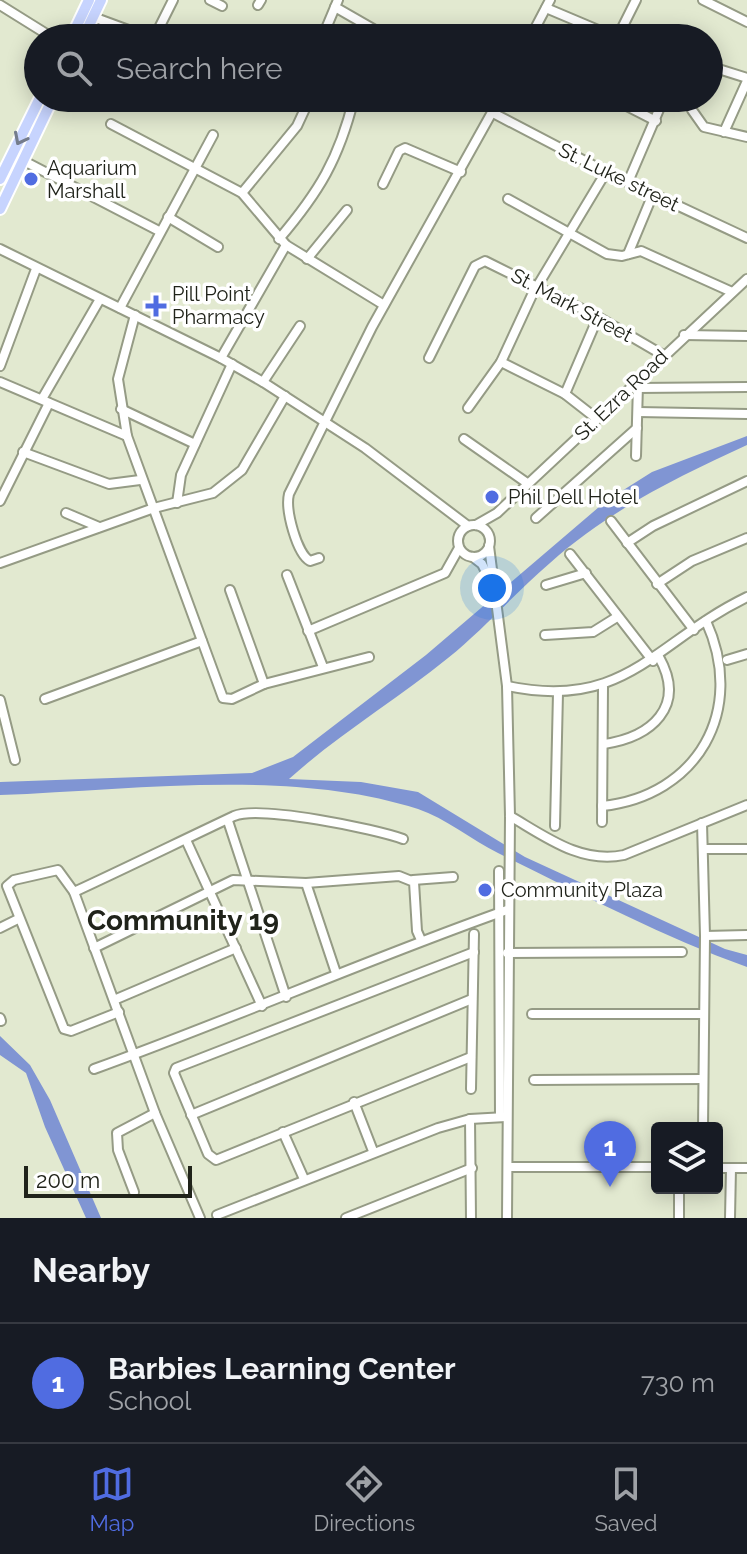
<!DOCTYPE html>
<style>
body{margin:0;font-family:Raleway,sans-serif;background:#242831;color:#f1f3f6}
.controls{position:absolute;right:24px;bottom:24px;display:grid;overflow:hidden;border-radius:8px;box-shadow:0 4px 20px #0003}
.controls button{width:72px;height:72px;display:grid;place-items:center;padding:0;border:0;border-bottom:2px solid #363941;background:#171b24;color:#f1f3f6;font:40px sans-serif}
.scale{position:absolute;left:24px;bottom:20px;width:168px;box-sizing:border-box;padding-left:8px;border:4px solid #20231a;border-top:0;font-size:22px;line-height:28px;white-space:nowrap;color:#20231a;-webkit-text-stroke:6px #fff;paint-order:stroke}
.you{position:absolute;left:492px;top:588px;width:28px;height:28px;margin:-20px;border:6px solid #fff;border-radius:50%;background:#1a73e8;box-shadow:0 0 0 12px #1a73e833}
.badge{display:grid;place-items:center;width:52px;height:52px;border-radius:50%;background:#506ce1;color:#fff;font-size:26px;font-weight:700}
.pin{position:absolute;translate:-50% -66px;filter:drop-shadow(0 2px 4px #0008)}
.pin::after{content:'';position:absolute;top:42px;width:28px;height:24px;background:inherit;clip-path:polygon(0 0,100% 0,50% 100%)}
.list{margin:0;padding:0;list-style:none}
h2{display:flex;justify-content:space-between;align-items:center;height:104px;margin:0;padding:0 32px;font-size:34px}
h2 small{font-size:26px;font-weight:400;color:#9ea1a6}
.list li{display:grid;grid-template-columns:52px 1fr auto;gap:24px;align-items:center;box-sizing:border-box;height:120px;padding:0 32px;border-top:2px solid #363941}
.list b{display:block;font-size:30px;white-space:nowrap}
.list p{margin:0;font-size:26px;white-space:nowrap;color:#9ea1a6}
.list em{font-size:26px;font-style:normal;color:#9ea1a6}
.icon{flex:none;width:44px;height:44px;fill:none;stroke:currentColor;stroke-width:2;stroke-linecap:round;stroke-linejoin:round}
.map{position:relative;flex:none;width:747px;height:1218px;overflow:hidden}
.search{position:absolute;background:#171b24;box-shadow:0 4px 20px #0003;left:24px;right:24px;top:24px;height:88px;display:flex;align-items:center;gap:20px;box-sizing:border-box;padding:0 28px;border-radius:44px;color:#9ea1a6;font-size:30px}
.sheet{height:224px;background:#171b24}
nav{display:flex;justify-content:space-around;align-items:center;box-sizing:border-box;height:112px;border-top:2px solid #363941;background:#171b24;font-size:22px;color:#9ea1a6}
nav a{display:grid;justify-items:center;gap:4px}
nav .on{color:#506ce1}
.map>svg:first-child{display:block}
.water{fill:#8095d3}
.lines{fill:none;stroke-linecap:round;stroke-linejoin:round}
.minor-casing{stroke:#959b85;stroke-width:12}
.major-casing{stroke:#fff;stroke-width:14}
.minor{stroke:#fff;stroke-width:8}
.major{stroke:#c7d4fe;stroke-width:10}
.oneway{stroke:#747c8c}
.poi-dot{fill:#506ce1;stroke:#fff;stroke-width:3}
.labels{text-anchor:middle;stroke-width:7;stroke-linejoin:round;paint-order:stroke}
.poi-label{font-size:20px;fill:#20231a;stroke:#fff;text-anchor:start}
.street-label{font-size:20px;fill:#20231a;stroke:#fff}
.district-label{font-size:28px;font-weight:bold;fill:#20231a;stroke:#fff}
</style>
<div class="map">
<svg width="747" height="1218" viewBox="0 0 747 1218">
<rect width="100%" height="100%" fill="#e2e9d0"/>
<g class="water">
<path d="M 747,436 L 747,445 C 677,477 608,511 550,563 C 515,593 484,629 448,658 C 396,700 339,734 289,779 L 361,782 L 418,792 L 525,857 L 725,949 L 747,955 L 747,967 C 661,936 580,893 498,853 C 472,840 445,818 418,809 C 291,768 132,790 0,795 L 0,782 L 252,773 L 293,757 L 426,655 L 606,501 L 652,472 Z"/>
<polygon points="0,1036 30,1065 50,1100 101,1218 86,1218 45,1127 26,1073 0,1055"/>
</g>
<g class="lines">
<g class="minor-casing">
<g id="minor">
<polyline points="210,0 222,6"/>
<polyline points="703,0 747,22"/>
<polyline points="0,5 53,38"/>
<polyline points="258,5 261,0"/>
<polyline points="335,7 389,38"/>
<polyline points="546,8 617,38"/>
<polyline points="93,17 150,38"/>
<polyline points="154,38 173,0"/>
<polyline points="322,38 338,0"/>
<polyline points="530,38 550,0"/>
<polyline points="617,38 636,0"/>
<polyline points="709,66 747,78"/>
<polyline points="611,98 656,121"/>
<polyline points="692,110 704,127 747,137"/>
<polyline points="493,113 606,172 747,238"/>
<polyline points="111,124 242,193 286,245 384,305"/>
<polyline points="724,132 747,81"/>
<polyline points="22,160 159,231"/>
<polyline points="628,182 664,98"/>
<polyline points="383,184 399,151 405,148 461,172"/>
<polyline points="242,193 297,126 310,98"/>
<polyline points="508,199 607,254 622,256 641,251 732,292"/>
<polyline points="168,217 218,247"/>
<path d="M 279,239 C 319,192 339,159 354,98"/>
<polyline points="0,249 221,358 263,382 365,448 468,526"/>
<polyline points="628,254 653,194"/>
<polyline points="307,259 347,210"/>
<polyline points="120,308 213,135"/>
<polyline points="135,315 118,379 127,436 223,698 232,699 264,684 369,657"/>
<polyline points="684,335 747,336"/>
<polyline points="221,358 286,245"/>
<polyline points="429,358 475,266 485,261 598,317 663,355"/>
<polyline points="501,362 565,394 597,419"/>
<polyline points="0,366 36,269"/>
<polyline points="0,382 127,436"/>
<polyline points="263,382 300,326"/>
<polyline points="638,388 747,387"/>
<polyline points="565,394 598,317"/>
<polyline points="42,399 100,299"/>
<polyline points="468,408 501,362 532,295 606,172"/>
<polyline points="121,409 195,444"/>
<polyline points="638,412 747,414"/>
<polyline points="464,439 527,483"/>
<polyline points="23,452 109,484 140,480"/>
<polyline points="636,456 638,385"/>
<polyline points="0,501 49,403"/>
<polyline points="177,503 181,475 232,364"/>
<polyline points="66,513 99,527"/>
<polyline points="536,518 637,428"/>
<polyline points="611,521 694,630"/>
<polyline points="476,525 497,513 747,279"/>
<circle cx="474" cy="541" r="16"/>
<polyline points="627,543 653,526 747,481"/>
<polyline points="489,546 507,686 510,816 507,1218"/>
<polyline points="570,554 653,661"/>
<polyline points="473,557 482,564 491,582"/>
<path d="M 319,558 L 310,561 C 297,554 285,510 289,494 L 372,327 L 500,98"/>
<polyline points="0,563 154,508 213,493 242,470 285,396"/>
<polyline points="287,575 323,667"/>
<polyline points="657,584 692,561 747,538"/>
<polyline points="546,585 586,573"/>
<polyline points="230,590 264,684"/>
<polyline points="308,631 445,573 459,548"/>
<polyline points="545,635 593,632 617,617"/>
<polyline points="727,660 747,654"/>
<path d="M 507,686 C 626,711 654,642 747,597"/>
<polyline points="45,699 202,641"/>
<polyline points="0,700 15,760"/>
<path d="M 604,744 C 651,737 687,707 659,657"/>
<path d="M 602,806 C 697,796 747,711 706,621"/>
<path d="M 510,816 C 546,837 581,864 624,855 L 747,805"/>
<polyline points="228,821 286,997"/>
<polyline points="602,822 603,687"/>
<polyline points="702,823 705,936 703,1128"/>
<polyline points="555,826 558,693"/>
<polyline points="186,840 262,1006"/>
<polyline points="705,849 747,849"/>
<polyline points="499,871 500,1117"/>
<polyline points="413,880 453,877"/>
<polyline points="306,883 336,973"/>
<polyline points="74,892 58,870 14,880 7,886 64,1029 71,1031 119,1012"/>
<polyline points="0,928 18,919"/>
<polyline points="705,936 747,935"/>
<polyline points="94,948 233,880 306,883 399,876 414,882 417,931 421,940"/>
<polyline points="507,953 682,952"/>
<polyline points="114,1000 236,948"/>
<polyline points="532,1014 702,1014"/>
<polyline points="0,1018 1,1021"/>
<polyline points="471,1057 216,1160 208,1154 174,1073 176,1068 474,952"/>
<path d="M 94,1069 C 233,1019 368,959 507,910"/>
<polyline points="534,1080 703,1079"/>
<polyline points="471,1089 474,934"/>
<polyline points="354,1102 373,1151"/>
<polyline points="191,1115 472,999"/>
<polyline points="470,1119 471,1218"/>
<polyline points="283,1132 304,1179"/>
<polyline points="508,1167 657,1167"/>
<polyline points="717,1168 747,1168"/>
<polyline points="679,1188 679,1218"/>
<polyline points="134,1192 118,1150 117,1133 155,1113"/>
<polyline points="217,1215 438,1128 470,1119 506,1117"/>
<path d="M 200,1218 L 155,1113 L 74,892 C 128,867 181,841 234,816 C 259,805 376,829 403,839"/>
<polyline points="346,1218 472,1168"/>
<polyline points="730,1218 731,1168"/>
</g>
</g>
<g class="major-casing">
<g id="major">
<polyline points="71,38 89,0"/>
<polyline points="83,38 101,0"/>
<polyline points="0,179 40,98"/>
<polyline points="0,209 53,98"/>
</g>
</g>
<use href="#minor" class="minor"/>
<use href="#major" class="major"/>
</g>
<defs><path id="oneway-chevron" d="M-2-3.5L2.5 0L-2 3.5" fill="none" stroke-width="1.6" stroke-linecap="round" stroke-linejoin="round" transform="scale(2)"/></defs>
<use class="oneway" href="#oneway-chevron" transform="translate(20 139) rotate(117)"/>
<g class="poi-dot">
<circle cx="31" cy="179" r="8"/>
<path d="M152 294h8v8h8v8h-8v8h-8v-8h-8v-8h8z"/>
<circle cx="492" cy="497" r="8"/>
<circle cx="485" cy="890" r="8"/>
</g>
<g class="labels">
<g class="poi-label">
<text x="47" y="175">Aquarium<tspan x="47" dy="23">Marshall</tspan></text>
<text x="172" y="301">Pill Point<tspan x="172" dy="23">Pharmacy</tspan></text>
<text x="508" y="504">Phil Dell Hotel</text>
<text x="501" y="897">Community Plaza</text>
</g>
<g class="street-label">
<text transform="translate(619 177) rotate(26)" y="7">St. Luke street</text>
<text transform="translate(572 305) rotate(28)" y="7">St. Mark Street</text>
<text transform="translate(621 395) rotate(-44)" y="7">St. Ezra Road</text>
</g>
<g class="district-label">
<text x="183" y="930">Community 19</text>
</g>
</g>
</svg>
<div class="controls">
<button><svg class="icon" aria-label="layers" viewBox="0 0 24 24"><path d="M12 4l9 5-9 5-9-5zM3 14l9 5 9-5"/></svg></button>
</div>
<div class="scale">200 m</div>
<div class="you"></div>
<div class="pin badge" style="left:610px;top:1187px">1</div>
<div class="search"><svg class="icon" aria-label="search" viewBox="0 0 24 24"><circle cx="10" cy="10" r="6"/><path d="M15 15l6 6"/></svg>Search here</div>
</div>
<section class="sheet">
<h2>Nearby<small></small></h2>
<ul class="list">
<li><span class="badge">1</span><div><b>Barbies Learning Center</b><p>School</p></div><em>730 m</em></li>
</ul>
</section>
<nav>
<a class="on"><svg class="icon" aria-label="map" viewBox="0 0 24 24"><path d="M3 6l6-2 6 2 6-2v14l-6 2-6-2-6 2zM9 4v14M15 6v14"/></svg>Map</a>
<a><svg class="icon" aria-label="directions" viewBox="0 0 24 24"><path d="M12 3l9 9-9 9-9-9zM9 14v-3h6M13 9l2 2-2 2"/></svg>Directions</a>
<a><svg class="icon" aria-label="saved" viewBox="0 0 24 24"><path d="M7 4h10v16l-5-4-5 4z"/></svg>Saved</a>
</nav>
